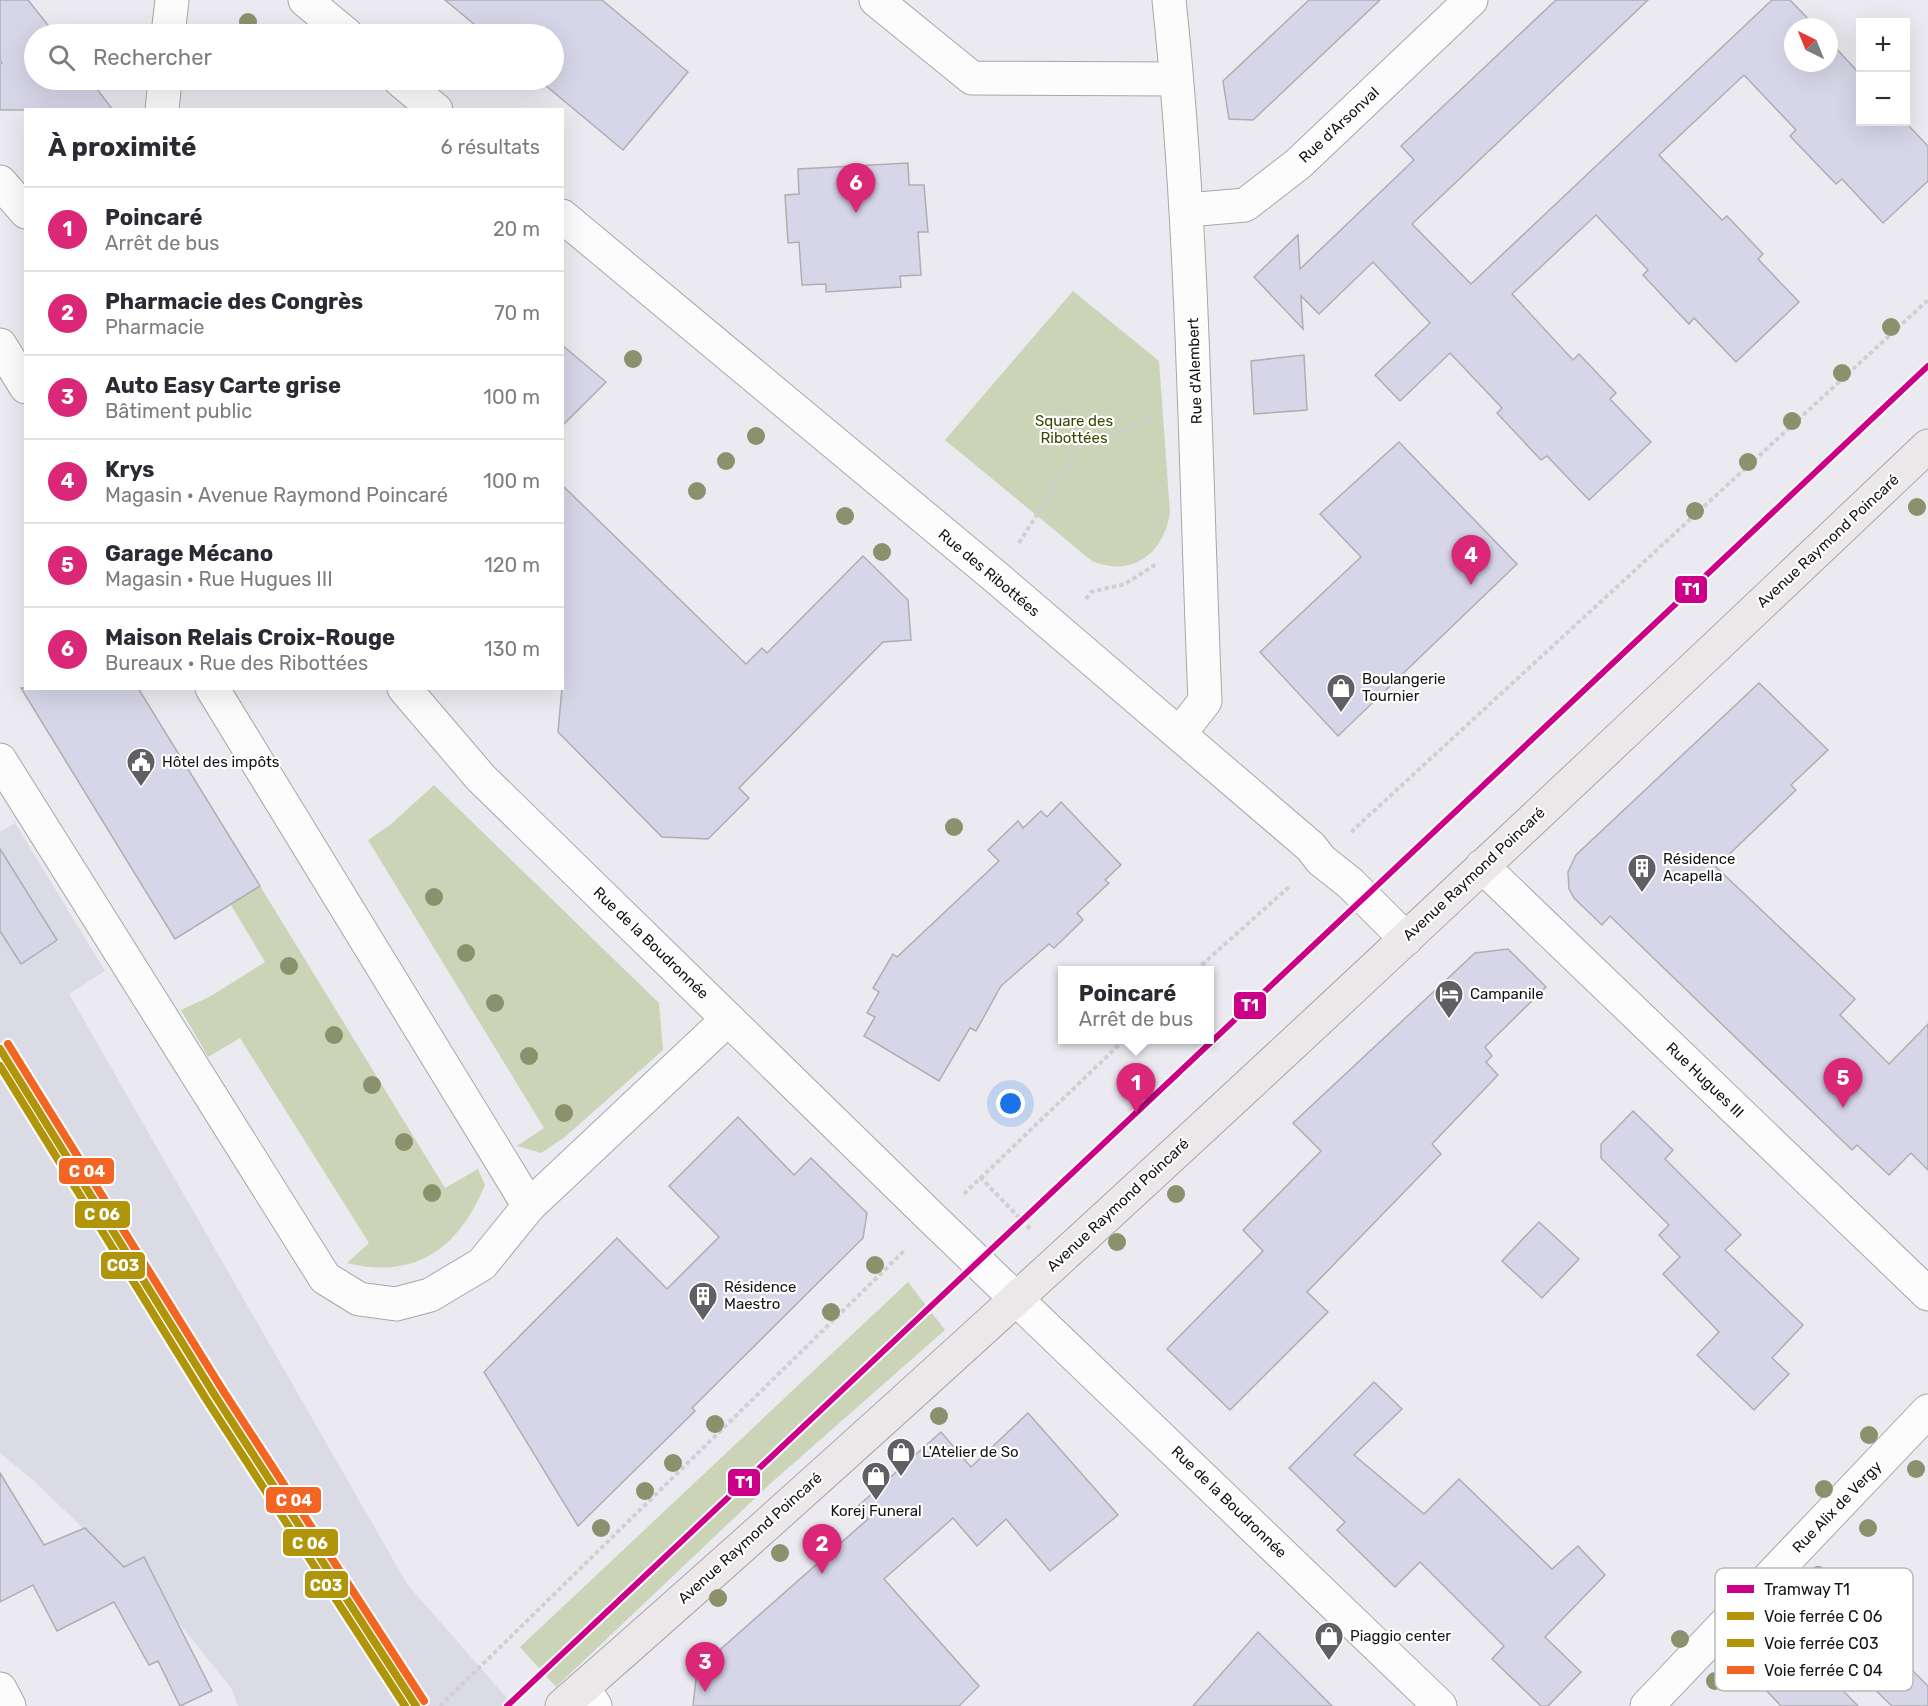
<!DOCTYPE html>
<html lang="fr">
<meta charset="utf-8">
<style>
body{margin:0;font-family:Rubik,sans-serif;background:#f7f7f7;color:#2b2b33}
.controls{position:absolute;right:18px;top:18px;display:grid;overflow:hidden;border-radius:0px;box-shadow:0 6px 24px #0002}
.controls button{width:54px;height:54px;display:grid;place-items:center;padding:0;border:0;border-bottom:2px solid #e1e1e2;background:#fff;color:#2b2b33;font:30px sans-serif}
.compass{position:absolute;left:1784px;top:18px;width:54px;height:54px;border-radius:50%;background:#fff;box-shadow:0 6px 24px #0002;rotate:317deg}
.you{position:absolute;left:1011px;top:1104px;width:21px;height:21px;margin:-15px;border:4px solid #fff;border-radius:50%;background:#1a73e8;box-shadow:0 0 0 9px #1a73e833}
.badge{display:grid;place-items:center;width:39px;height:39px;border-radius:50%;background:#db2777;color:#fff;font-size:20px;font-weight:700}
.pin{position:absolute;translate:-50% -50px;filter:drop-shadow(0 2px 3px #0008)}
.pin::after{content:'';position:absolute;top:32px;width:21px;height:18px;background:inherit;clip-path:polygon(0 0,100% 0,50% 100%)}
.popup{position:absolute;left:1058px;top:966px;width:156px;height:78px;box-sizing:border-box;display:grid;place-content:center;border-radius:0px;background:#fff;filter:drop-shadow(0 2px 4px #0005);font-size:20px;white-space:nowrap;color:#7c7c81}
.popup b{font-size:22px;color:#2b2b33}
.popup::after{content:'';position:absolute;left:50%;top:100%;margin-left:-12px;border:12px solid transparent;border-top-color:#fff}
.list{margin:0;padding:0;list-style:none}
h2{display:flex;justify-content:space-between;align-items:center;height:78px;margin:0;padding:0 24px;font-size:26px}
h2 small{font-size:20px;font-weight:400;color:#7c7c81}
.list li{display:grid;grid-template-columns:39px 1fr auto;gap:18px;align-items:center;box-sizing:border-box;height:84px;padding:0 24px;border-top:2px solid #e1e1e2}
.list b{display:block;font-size:22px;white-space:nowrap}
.list p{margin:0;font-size:20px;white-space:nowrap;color:#7c7c81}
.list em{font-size:20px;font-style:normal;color:#7c7c81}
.icon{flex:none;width:33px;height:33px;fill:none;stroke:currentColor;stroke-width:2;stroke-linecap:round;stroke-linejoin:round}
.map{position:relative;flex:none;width:1928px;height:1706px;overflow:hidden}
.search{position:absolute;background:#fff;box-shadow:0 6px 24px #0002;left:24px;top:24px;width:540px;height:66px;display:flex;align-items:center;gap:15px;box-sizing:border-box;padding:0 21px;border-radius:33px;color:#7c7c81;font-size:22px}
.panel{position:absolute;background:#fff;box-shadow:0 6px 24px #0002;left:24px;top:108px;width:540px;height:582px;border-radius:0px}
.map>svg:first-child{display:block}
.built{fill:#dbdbe6}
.green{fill:#ccd4b7}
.building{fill:#d7d6e8;stroke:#aeaeb2;stroke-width:1.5}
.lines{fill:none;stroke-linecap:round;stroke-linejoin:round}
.minor-casing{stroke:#a7a7ab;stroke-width:35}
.major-casing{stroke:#ada4a9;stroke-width:35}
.path{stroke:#d0d0d1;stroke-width:4;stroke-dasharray:4.5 3;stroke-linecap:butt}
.minor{stroke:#fcfcfd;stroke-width:33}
.major{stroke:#ece7e9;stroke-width:33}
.rail-1-casing{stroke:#fff;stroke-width:12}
.rail-2-casing{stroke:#fff;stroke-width:12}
.rail-3-casing{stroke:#fff;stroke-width:12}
.rail-1{stroke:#b0950b;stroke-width:8}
.rail-2{stroke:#b0950b;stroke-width:8}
.rail-3{stroke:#f26522;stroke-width:8}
.tram-1-casing{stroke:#fff;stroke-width:10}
.tram-1{stroke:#c08;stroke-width:6}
.tree{fill:#8a916c}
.labels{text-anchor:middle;stroke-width:4.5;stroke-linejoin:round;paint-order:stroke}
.street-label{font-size:15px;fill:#151518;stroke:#fff}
.park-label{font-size:15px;fill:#3b4800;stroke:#fff}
.poi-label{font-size:15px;fill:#151518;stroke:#fff;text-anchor:start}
.key{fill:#fff;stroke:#b9b9ba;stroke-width:1.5}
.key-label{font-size:16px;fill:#151518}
.line-badge{stroke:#fff;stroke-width:2}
.badge-label{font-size:16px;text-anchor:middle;font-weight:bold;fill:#fff}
</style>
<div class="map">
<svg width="1928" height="1706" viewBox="0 0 1928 1706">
<rect width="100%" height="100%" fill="#eaeaf0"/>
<polygon class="built" points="15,823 105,971 69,994 407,1584 514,1706 238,1706 231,1688 170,1612 33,1480 0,1453 0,832"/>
<g class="green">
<path d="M 1073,291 L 1159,361 L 1170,513 C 1164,553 1132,578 1092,561 L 945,440 Z"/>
<polygon points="434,785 659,1003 663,1050 565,1137 541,1153 517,1146 544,1128 368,840 390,825"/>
<path d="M 260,886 L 445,1188 L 478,1169 L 485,1185 C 459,1248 416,1280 347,1263 L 369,1243 L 240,1038 L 208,1057 L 181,1010 L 211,996 L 265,962 L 231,905 Z"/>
<polygon points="908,1282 945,1330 770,1484 556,1687 520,1647"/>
</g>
<g class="building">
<polygon points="0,0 28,0 55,34 34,34 34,80 90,80 113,110 0,110 0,64 2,63 0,60"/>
<polygon points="445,0 602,0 688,72 623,150 539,80 554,80 554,34 486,34"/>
<polygon points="1309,0 1380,0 1253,120 1229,119 1223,81"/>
<polygon points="1556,0 1648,0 1412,224 1471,284 1772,0 1790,0 1816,27 1793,27 1793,63 1829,63 1829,41 1860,74 1860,122 1905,122 1928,146 1928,181 1883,223 1842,179 1836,184 1790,136 1796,130 1744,75 1659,155 1722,220 1727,216 1763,254 1758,259 1799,302 1736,362 1694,318 1689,324 1643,275 1648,270 1596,215 1512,294 1573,360 1579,354 1616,393 1610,399 1651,442 1589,500 1547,456 1541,460 1497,413 1502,408 1450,353 1400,401 1375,375 1430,323 1373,262 1319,314 1301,296 1303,329 1254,277 1298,235 1300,269 1414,160 1401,146"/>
<polygon points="908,163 909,185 924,185 928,232 918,232 921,275 900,276 901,287 826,292 826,284 802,285 799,242 788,243 785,195 799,194 798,169"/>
<polygon points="562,345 606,382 562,426"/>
<polygon points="1304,355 1307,410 1254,414 1251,361"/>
<polygon points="1399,442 1517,564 1338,736 1260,652 1361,557 1320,514"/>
<polygon points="562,485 746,664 762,648 767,653 863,556 908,600 911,640 883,642 739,788 749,798 708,839 662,837 558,732 562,688"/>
<polygon points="1759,683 1828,750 1791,785 1796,790 1716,867 1855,999 1840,1015 1889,1064 1928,1024 1928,1170 1911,1153 1889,1175 1857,1145 1852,1150 1610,916 1602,925 1574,898 1569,889 1568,872 1576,855"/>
<polygon points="21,688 138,688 260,886 175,939"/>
<polygon points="1061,802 1121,865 1105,880 1109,883 1077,913 1083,920 1054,948 1049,944 1001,986 976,1031 970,1028 939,1081 864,1036 875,1017 867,1013 879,992 873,988 893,954 897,957 999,861 988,850 1018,821 1023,828 1041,811 1047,817"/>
<polygon points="0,849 57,940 21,964 0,931"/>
<polygon points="1508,949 1546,987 1485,1047 1492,1056 1486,1062 1498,1075 1432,1144 1441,1154 1307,1292 1328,1312 1230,1410 1167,1349 1263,1251 1243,1230 1321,1151 1293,1123 1475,953"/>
<polygon points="1633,1111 1673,1150 1665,1159 1741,1235 1725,1250 1803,1325 1772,1358 1789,1374 1754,1410 1697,1355 1719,1332 1663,1274 1680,1257 1659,1235 1669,1225 1601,1158 1601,1144"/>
<polygon points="738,1117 794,1175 811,1158 867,1213 863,1238 692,1408 695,1411 578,1526 484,1372 617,1238 667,1289 719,1237 669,1186"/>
<polygon points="1539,1222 1579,1259 1542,1298 1502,1261"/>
<polygon points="1374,1382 1402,1409 1354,1455 1424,1514 1459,1479 1552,1569 1578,1546 1605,1575 1545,1637 1581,1672 1548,1706 1541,1706 1492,1659 1504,1646 1420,1562 1395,1587 1337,1530 1345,1522 1289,1468"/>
<polygon points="1028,1413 1118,1515 1050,1571 1006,1519 977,1546 953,1518 884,1579 979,1686 959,1706 693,1706 697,1670 868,1519 857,1507 941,1432 971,1467"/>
<polygon points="0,1473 44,1545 85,1528 124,1567 144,1557 212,1691 180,1706 158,1661 149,1665 114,1602 57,1631 33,1585 0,1602"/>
<polygon points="1258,1632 1332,1706 1193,1706"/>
<polygon points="1802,1649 1858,1706 1781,1706 1763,1687"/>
<polygon points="1896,1654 1928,1686 1928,1706 1892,1706 1868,1683"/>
</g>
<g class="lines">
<g class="minor-casing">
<g id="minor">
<polyline points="305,0 346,34"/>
<polyline points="876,0 972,78 1176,79"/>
<path d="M 1169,0 C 1194,233 1195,467 1205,701 L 1180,733"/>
<polyline points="168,34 172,0"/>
<polyline points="400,80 436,110"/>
<polyline points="162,110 165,80"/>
<polyline points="0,182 26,212"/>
<polyline points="1188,210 1245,205 1298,164 1471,0"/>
<polyline points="562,216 997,578 1311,847 1321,860 1350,883 1406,939"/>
<polyline points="0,345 26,387"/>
<polyline points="212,688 529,1206"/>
<polyline points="404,688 481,778 935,1221 1440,1706"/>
<polyline points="0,760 325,1278 359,1299 396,1304 430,1295 482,1264 529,1206 728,1019"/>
<polyline points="1482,866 1928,1294"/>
<polyline points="583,1688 595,1706"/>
<polyline points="0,1689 9,1706"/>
<polyline points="1647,1706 1928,1411"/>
</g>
</g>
<g class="major-casing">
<path id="major" d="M 562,1706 C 1028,1297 1479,872 1928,446"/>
</g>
<g class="path">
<polyline points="1019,543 1081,444 1154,418"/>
<polyline points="1086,599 1091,592 1125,584 1158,563"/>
<polyline points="1351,832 1928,300"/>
<polyline points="1196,970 1289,887"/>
<polyline points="980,1177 1032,1231"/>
<polyline points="964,1194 1124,1040"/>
<polyline points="440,1706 906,1249"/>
</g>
<use href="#minor" class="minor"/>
<use href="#major" class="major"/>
<g class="rail-1-casing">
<polyline id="rail-1" points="0,1049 214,1394 416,1706"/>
</g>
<g class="rail-2-casing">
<polyline id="rail-2" points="0,1066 206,1399 405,1706"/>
</g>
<g class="rail-3-casing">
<polyline id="rail-3" points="8,1044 222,1389 424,1701"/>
</g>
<use href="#rail-1" class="rail-1"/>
<use href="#rail-2" class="rail-2"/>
<use href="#rail-3" class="rail-3"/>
<g class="tram-1-casing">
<polyline id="tram-1" points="507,1706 1928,366"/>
</g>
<use href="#tram-1" class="tram-1"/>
</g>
<g class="tree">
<circle cx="248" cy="22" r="9"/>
<circle cx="1891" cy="327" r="9"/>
<circle cx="633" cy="359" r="9"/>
<circle cx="1842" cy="373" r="9"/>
<circle cx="1792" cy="421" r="9"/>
<circle cx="756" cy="436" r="9"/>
<circle cx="726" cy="461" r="9"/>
<circle cx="1748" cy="462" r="9"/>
<circle cx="697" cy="491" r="9"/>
<circle cx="1917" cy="507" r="9"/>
<circle cx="1695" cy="511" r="9"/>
<circle cx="845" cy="516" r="9"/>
<circle cx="882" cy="552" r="9"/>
<circle cx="954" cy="827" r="9"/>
<circle cx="434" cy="897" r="9"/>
<circle cx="466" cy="953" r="9"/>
<circle cx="289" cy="966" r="9"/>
<circle cx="495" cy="1003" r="9"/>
<circle cx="334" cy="1035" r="9"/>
<circle cx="529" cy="1056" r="9"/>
<circle cx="372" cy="1085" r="9"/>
<circle cx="564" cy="1113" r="9"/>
<circle cx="404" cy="1142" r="9"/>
<circle cx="432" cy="1193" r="9"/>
<circle cx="1176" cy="1194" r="9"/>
<circle cx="1117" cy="1242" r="9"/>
<circle cx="875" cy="1265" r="9"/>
<circle cx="831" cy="1312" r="9"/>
<circle cx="939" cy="1416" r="9"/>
<circle cx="715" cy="1424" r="9"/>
<circle cx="1869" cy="1435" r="9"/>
<circle cx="673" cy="1463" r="9"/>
<circle cx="1916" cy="1469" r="9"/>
<circle cx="1824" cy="1489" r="9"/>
<circle cx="645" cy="1491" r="9"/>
<circle cx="601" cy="1528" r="9"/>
<circle cx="1868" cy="1528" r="9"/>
<circle cx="780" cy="1553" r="9"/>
<circle cx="1818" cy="1575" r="9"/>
<circle cx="718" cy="1598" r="9"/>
<circle cx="1680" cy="1639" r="9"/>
<circle cx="1715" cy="1681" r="9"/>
</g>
<defs>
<g id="shop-pin" transform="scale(1.5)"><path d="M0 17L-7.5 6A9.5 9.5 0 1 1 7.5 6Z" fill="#606064" stroke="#fff"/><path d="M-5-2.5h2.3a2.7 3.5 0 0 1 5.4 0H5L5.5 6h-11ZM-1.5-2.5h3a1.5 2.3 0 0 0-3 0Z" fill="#fff"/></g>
<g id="civic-pin" transform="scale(1.5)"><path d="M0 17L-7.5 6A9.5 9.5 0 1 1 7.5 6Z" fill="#606064" stroke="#fff"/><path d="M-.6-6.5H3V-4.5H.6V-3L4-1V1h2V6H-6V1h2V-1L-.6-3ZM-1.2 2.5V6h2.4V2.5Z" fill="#fff"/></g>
<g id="building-pin" transform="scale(1.5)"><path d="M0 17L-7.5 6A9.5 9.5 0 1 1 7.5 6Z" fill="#606064" stroke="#fff"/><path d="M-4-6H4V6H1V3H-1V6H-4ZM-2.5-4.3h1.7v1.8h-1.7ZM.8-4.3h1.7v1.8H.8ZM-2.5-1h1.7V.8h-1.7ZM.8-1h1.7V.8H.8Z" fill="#fff"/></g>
<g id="hotel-pin" transform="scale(1.5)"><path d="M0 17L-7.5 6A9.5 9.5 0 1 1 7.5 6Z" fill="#606064" stroke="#fff"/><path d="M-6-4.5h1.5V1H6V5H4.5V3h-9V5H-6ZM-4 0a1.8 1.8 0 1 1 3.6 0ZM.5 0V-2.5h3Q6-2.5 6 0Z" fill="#fff"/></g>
</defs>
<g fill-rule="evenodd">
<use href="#shop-pin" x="1341" y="688"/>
<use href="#civic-pin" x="141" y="762"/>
<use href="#building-pin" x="1642" y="868"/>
<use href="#hotel-pin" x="1449" y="994"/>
<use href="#building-pin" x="703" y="1296"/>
<use href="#shop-pin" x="901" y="1452"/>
<use href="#shop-pin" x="876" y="1476"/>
<use href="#shop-pin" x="1329" y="1636"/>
</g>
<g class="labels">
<g class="street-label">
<text transform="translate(1339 125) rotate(-43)" y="5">Rue d'Arsonval</text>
<text transform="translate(1195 371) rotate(-92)" y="5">Rue d'Alembert</text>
<text transform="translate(1828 541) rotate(-43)" y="5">Avenue Raymond Poincaré</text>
<text transform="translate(989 573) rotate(40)" y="5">Rue des Ribottées</text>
<text transform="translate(1474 874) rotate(-43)" y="5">Avenue Raymond Poincaré</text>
<text transform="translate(651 943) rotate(44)" y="5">Rue de la Boudronnée</text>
<text transform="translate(1705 1080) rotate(44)" y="5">Rue Hugues III</text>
<text transform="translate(1118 1205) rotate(-43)" y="5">Avenue Raymond Poincaré</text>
<text transform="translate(1229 1502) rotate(44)" y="5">Rue de la Boudronnée</text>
<text transform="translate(1837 1507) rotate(-46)" y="5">Rue Alix de Vergy</text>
<text transform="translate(750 1538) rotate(-42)" y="5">Avenue Raymond Poincaré</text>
</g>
<g class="park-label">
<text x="1074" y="426">Square des<tspan x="1074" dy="17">Ribottées</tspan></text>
</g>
<g class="poi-label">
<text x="1362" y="684">Boulangerie<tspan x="1362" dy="17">Tournier</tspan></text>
<text x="162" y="767">Hôtel des impôts</text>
<text x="1663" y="864">Résidence<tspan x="1663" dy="17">Acapella</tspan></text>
<text x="1470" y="999">Campanile</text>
<text x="724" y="1292">Résidence<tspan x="724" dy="17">Maestro</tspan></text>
<text x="922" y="1457">L'Atelier de So</text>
<text x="876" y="1516" text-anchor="middle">Korej Funeral</text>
<text x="1350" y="1641">Piaggio center</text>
</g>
</g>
<rect x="1715" y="1568" width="198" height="123" rx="9" class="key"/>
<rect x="1727" y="1585" width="27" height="8" fill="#c08"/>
<rect x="1727" y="1612" width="27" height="8" fill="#b0950b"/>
<rect x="1727" y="1639" width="27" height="8" fill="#b0950b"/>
<rect x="1727" y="1666" width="27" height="8" fill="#f26522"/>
<g class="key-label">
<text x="1764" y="1595">Tramway T1</text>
<text x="1764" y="1622">Voie ferrée C 06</text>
<text x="1764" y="1649">Voie ferrée C03</text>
<text x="1764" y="1676">Voie ferrée C 04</text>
</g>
<g class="line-badge">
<rect x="1674" y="575" width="34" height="29" rx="6" fill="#c08"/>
<rect x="1233" y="991" width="34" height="29" rx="6" fill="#c08"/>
<rect x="58" y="1157" width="57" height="28" rx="6" fill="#f26522"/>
<rect x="74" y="1200" width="57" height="29" rx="6" fill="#b0950b"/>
<rect x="100" y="1251" width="46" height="29" rx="6" fill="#b0950b"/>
<rect x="727" y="1468" width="34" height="29" rx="6" fill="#c08"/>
<rect x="265" y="1486" width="57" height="28" rx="6" fill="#f26522"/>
<rect x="282" y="1528" width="57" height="29" rx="6" fill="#b0950b"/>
<rect x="304" y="1570" width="45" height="29" rx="6" fill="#b0950b"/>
</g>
<g class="badge-label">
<text x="1691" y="595">T1</text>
<text x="1250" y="1011">T1</text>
<text x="87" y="1177">C 04</text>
<text x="102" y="1220">C 06</text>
<text x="123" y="1271">C03</text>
<text x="744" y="1488">T1</text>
<text x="294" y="1506">C 04</text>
<text x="310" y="1549">C 06</text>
<text x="326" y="1591">C03</text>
</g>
</svg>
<div class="controls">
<button>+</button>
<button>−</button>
</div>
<svg class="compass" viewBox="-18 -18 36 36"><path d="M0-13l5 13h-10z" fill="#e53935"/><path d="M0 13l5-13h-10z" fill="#7c7c81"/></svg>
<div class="you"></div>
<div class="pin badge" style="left:1136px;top:1113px">1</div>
<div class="popup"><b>Poincaré</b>Arrêt de bus</div>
<div class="pin badge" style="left:822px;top:1574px">2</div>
<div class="pin badge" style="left:705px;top:1692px">3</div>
<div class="pin badge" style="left:1471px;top:585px">4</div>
<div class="pin badge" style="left:1843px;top:1108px">5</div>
<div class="pin badge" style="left:856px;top:213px">6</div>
<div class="search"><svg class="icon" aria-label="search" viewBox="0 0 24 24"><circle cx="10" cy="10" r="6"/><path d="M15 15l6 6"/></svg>Rechercher</div>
<section class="panel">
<h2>À proximité<small>6 résultats</small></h2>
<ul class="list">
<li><span class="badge">1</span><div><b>Poincaré</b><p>Arrêt de bus</p></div><em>20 m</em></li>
<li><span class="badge">2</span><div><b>Pharmacie des Congrès</b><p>Pharmacie</p></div><em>70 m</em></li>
<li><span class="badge">3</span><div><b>Auto Easy Carte grise</b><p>Bâtiment public</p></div><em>100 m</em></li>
<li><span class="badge">4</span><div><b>Krys</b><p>Magasin · Avenue Raymond Poincaré</p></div><em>100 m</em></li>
<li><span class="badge">5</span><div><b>Garage Mécano</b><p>Magasin · Rue Hugues III</p></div><em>120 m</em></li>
<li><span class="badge">6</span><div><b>Maison Relais Croix-Rouge</b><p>Bureaux · Rue des Ribottées</p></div><em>130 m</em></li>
</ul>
</section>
</div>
